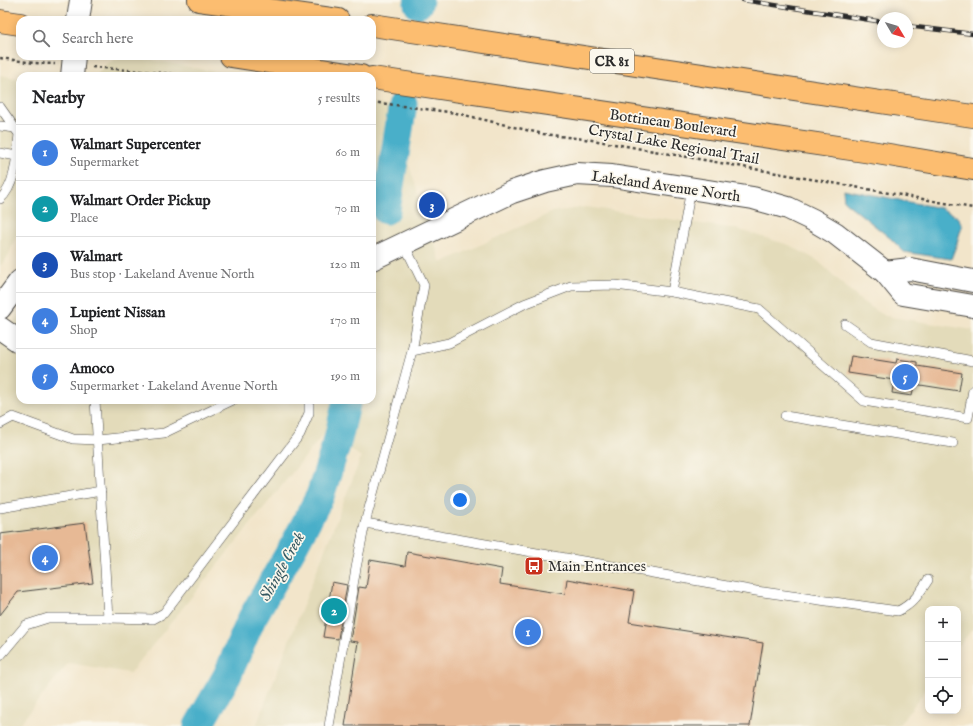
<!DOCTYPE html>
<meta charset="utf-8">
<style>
body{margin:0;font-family:"IM FELL English",serif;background:#f2f2f2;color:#202124}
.controls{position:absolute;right:12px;bottom:12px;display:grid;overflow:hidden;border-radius:8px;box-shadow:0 2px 10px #0003}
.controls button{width:36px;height:36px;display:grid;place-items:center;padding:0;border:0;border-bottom:1px solid #e0e0e0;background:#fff;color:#202124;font:20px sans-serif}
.compass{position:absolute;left:877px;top:12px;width:36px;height:36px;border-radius:50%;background:#fff;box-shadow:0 2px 10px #0003;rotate:128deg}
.you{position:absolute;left:460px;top:500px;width:14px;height:14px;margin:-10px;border:3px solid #fff;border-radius:50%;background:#1a73e8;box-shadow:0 0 0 6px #1a73e833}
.badge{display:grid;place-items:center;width:26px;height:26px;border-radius:50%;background:#0f766e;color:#fff;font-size:13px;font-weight:700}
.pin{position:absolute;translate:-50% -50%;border:2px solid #fff;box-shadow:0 1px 4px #0006}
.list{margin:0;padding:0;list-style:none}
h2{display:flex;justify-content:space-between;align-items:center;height:52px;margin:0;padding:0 16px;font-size:17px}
h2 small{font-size:13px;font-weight:400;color:#757577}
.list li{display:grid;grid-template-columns:26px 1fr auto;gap:12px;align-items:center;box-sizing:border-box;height:56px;padding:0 16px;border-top:1px solid #e0e0e0}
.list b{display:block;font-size:15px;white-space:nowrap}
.list p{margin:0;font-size:13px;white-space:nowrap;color:#757577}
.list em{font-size:13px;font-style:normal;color:#757577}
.icon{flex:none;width:22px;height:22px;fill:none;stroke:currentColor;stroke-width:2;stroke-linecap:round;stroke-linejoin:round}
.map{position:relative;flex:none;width:973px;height:726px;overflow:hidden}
.search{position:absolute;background:#fff;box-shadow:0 2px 10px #0003;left:16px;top:16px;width:360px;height:44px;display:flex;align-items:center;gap:10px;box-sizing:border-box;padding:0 14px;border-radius:12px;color:#757577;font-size:15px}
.panel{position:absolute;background:#fff;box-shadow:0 2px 10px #0003;left:16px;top:72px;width:360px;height:332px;border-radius:12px}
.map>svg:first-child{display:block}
.built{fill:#e3dbba}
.water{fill:#4aafc9;stroke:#3a6d7a}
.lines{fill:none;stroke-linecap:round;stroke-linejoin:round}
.river{stroke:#4aafc9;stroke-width:29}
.building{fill:#e7b995}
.service-casing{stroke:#494743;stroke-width:10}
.tertiary-casing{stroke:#494743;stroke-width:24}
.trunk-casing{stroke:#494743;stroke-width:24}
.path{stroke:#494743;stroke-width:2.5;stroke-dasharray:3 3;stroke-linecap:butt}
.service{stroke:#fff;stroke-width:9}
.tertiary{stroke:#fff;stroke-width:22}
.trunk{stroke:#fcbd6f;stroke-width:22}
.rail-casing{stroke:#2b2b2b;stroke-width:4.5}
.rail{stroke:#fbf7ec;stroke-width:3;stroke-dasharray:9;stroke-linecap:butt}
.labels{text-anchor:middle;stroke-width:3.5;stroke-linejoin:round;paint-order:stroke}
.shield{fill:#fbf7ec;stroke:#696865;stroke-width:1}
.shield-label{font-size:14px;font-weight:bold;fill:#2b2b2b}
.street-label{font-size:15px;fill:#2b2b2b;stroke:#fbf7ec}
.poi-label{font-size:15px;fill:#2b2b2b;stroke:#fbf7ec;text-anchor:start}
.water-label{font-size:16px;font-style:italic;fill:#365962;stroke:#fbf7ec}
</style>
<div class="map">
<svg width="973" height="726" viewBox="0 0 973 726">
<rect width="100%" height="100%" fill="#fbf7ec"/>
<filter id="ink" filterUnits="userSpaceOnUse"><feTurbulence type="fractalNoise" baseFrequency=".025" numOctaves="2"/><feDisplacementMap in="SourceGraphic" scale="8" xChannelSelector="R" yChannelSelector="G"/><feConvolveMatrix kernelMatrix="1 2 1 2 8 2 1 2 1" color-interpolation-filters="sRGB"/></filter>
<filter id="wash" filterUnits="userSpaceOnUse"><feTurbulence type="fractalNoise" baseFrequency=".012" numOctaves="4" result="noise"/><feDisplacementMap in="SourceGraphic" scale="16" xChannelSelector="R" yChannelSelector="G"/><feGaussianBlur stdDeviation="0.9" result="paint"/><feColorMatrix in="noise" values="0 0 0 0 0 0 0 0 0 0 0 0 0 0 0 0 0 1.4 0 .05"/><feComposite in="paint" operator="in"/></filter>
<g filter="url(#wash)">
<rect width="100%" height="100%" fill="#f2e5ca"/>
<g class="built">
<polygon points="123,56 134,56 235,76 96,76 106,64"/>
<polygon points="0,75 20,79 20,227 8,256 0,266"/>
<polygon points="372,103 390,107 441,263 553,212 586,207 736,229 789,245 818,261 861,301 885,316 973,330 973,628 958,647 958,609 928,609 928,687 898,726 256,726 361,457 326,431 130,673 68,663 18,726 0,726 0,339 20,314 20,400 372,400"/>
</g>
<polygon class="water" points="843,189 940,208 958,217 962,226 956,246 951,259 904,252 890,238 844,201"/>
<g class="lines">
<g class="river">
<polyline points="418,4 419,0"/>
<polyline points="386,210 403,104"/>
<polyline points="198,726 227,676 252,618 293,547 320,496 338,439 347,400"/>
</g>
</g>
<g id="blocks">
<g class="building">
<polygon points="851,356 896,363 897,359 917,362 917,366 962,373 959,391 914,384 912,396 892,393 894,380 848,373"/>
<polygon points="85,523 93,583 18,592 0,615 0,534"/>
<polygon points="407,552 502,569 500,584 565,594 567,579 634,591 629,622 763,643 750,726 345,726 358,642 350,641 359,587 366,588 370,560 405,566"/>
<polygon points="332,582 347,585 338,639 323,637"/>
</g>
</g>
</g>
<g filter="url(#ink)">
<use href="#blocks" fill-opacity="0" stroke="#494743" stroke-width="1"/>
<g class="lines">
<g class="service-casing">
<g id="service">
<path d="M 0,107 L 19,134 C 17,153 16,186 0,199"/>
<polyline points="0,126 15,128"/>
<polyline points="0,153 17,156"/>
<polyline points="672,292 691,189"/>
<polyline points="845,324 871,342 973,361"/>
<polyline points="412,351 449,343 524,304 571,286 615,285 672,292 759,309 864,401 968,418 973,390"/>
<polyline points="785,416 953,443"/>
<polyline points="0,424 13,417 73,439 98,440 164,433 233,400"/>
<polyline points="0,508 101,491"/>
<path d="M 365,523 L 756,591 L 898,611 C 913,604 919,594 928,580"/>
<polyline points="108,618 153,619 164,613 300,434 309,413 309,400"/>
<polyline points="0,656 26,625 48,618 108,618 95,400"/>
<polyline points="329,726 356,568 365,523 412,351 424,285 404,244"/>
</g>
</g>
<g class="tertiary-casing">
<g id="tertiary">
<polyline points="78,20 81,0"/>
<polyline points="72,76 74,56"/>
<polyline points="372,259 512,192 545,181 577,174 612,176 753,198 788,208 813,220 835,233 885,272 903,294 973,306"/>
<polyline points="885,272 910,269 973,281"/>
<polyline points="0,308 20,281"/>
<polyline points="0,328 20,342"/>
</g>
</g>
<g class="trunk-casing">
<g id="trunk">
<polyline points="199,0 338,20"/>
<polyline points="0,21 20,24"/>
<polyline points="372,25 973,116"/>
<polyline points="231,56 361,76"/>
<polyline points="372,78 871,152 973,169"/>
</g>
</g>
<g class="path">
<polyline points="0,58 34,63 55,64"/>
<polyline points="92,67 197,76"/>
<polyline points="372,102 456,113 543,134 592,140 973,208"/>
</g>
<use href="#service" class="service"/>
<use href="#tertiary" class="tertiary"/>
<use href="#trunk" class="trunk"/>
<g class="rail-casing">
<g id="rail">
<polyline points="743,0 883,22"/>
<polyline points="907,26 973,34"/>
</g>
</g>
<use href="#rail" class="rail"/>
</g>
</g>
<defs>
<g id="bus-square" transform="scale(1)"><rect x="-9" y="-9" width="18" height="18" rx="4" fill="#c8321e" stroke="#fbf7ec"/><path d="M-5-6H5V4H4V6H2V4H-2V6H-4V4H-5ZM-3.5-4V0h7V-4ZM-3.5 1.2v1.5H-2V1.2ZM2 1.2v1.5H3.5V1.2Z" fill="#fff"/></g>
</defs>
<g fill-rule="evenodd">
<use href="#bus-square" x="534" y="566"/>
</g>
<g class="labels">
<rect class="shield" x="590" y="49" width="44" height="24" rx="3"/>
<g class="shield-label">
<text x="612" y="66">CR 81</text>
</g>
<g class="street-label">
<text transform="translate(673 123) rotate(8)" y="5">Bottineau Boulevard</text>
<text transform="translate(674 144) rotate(10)" y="5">Crystal Lake Regional Trail</text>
<text transform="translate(666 186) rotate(8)" y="5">Lakeland Avenue North</text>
</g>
<g class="poi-label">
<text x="548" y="571">Main Entrances</text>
</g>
<g class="water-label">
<text transform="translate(281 566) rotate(-61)" y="6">Shingle Creek</text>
</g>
</g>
</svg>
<div class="controls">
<button>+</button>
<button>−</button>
<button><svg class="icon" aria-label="locate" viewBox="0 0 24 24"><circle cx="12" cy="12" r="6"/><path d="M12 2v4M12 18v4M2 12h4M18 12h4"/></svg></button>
</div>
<svg class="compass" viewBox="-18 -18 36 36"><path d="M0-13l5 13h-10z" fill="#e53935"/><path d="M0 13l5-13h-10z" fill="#757577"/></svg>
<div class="you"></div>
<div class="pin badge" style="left:528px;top:632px;background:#3f7fe0">1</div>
<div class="pin badge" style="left:334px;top:611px;background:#0f9aa8">2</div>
<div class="pin badge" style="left:432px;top:205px;background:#1a4fb4">3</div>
<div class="pin badge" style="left:45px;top:558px;background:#3f7fe0">4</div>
<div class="pin badge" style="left:905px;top:377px;background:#3f7fe0">5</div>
<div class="search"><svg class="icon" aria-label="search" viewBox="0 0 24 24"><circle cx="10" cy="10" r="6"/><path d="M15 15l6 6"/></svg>Search here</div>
<section class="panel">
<h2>Nearby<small>5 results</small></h2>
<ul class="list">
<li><span class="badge" style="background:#3f7fe0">1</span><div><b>Walmart Supercenter</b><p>Supermarket</p></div><em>60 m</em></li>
<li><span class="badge" style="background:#0f9aa8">2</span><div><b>Walmart Order Pickup</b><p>Place</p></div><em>70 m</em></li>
<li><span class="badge" style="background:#1a4fb4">3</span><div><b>Walmart</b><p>Bus stop · Lakeland Avenue North</p></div><em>120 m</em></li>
<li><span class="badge" style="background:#3f7fe0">4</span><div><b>Lupient Nissan</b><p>Shop</p></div><em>170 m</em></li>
<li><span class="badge" style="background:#3f7fe0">5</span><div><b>Amoco</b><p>Supermarket · Lakeland Avenue North</p></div><em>190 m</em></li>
</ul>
</section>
</div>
